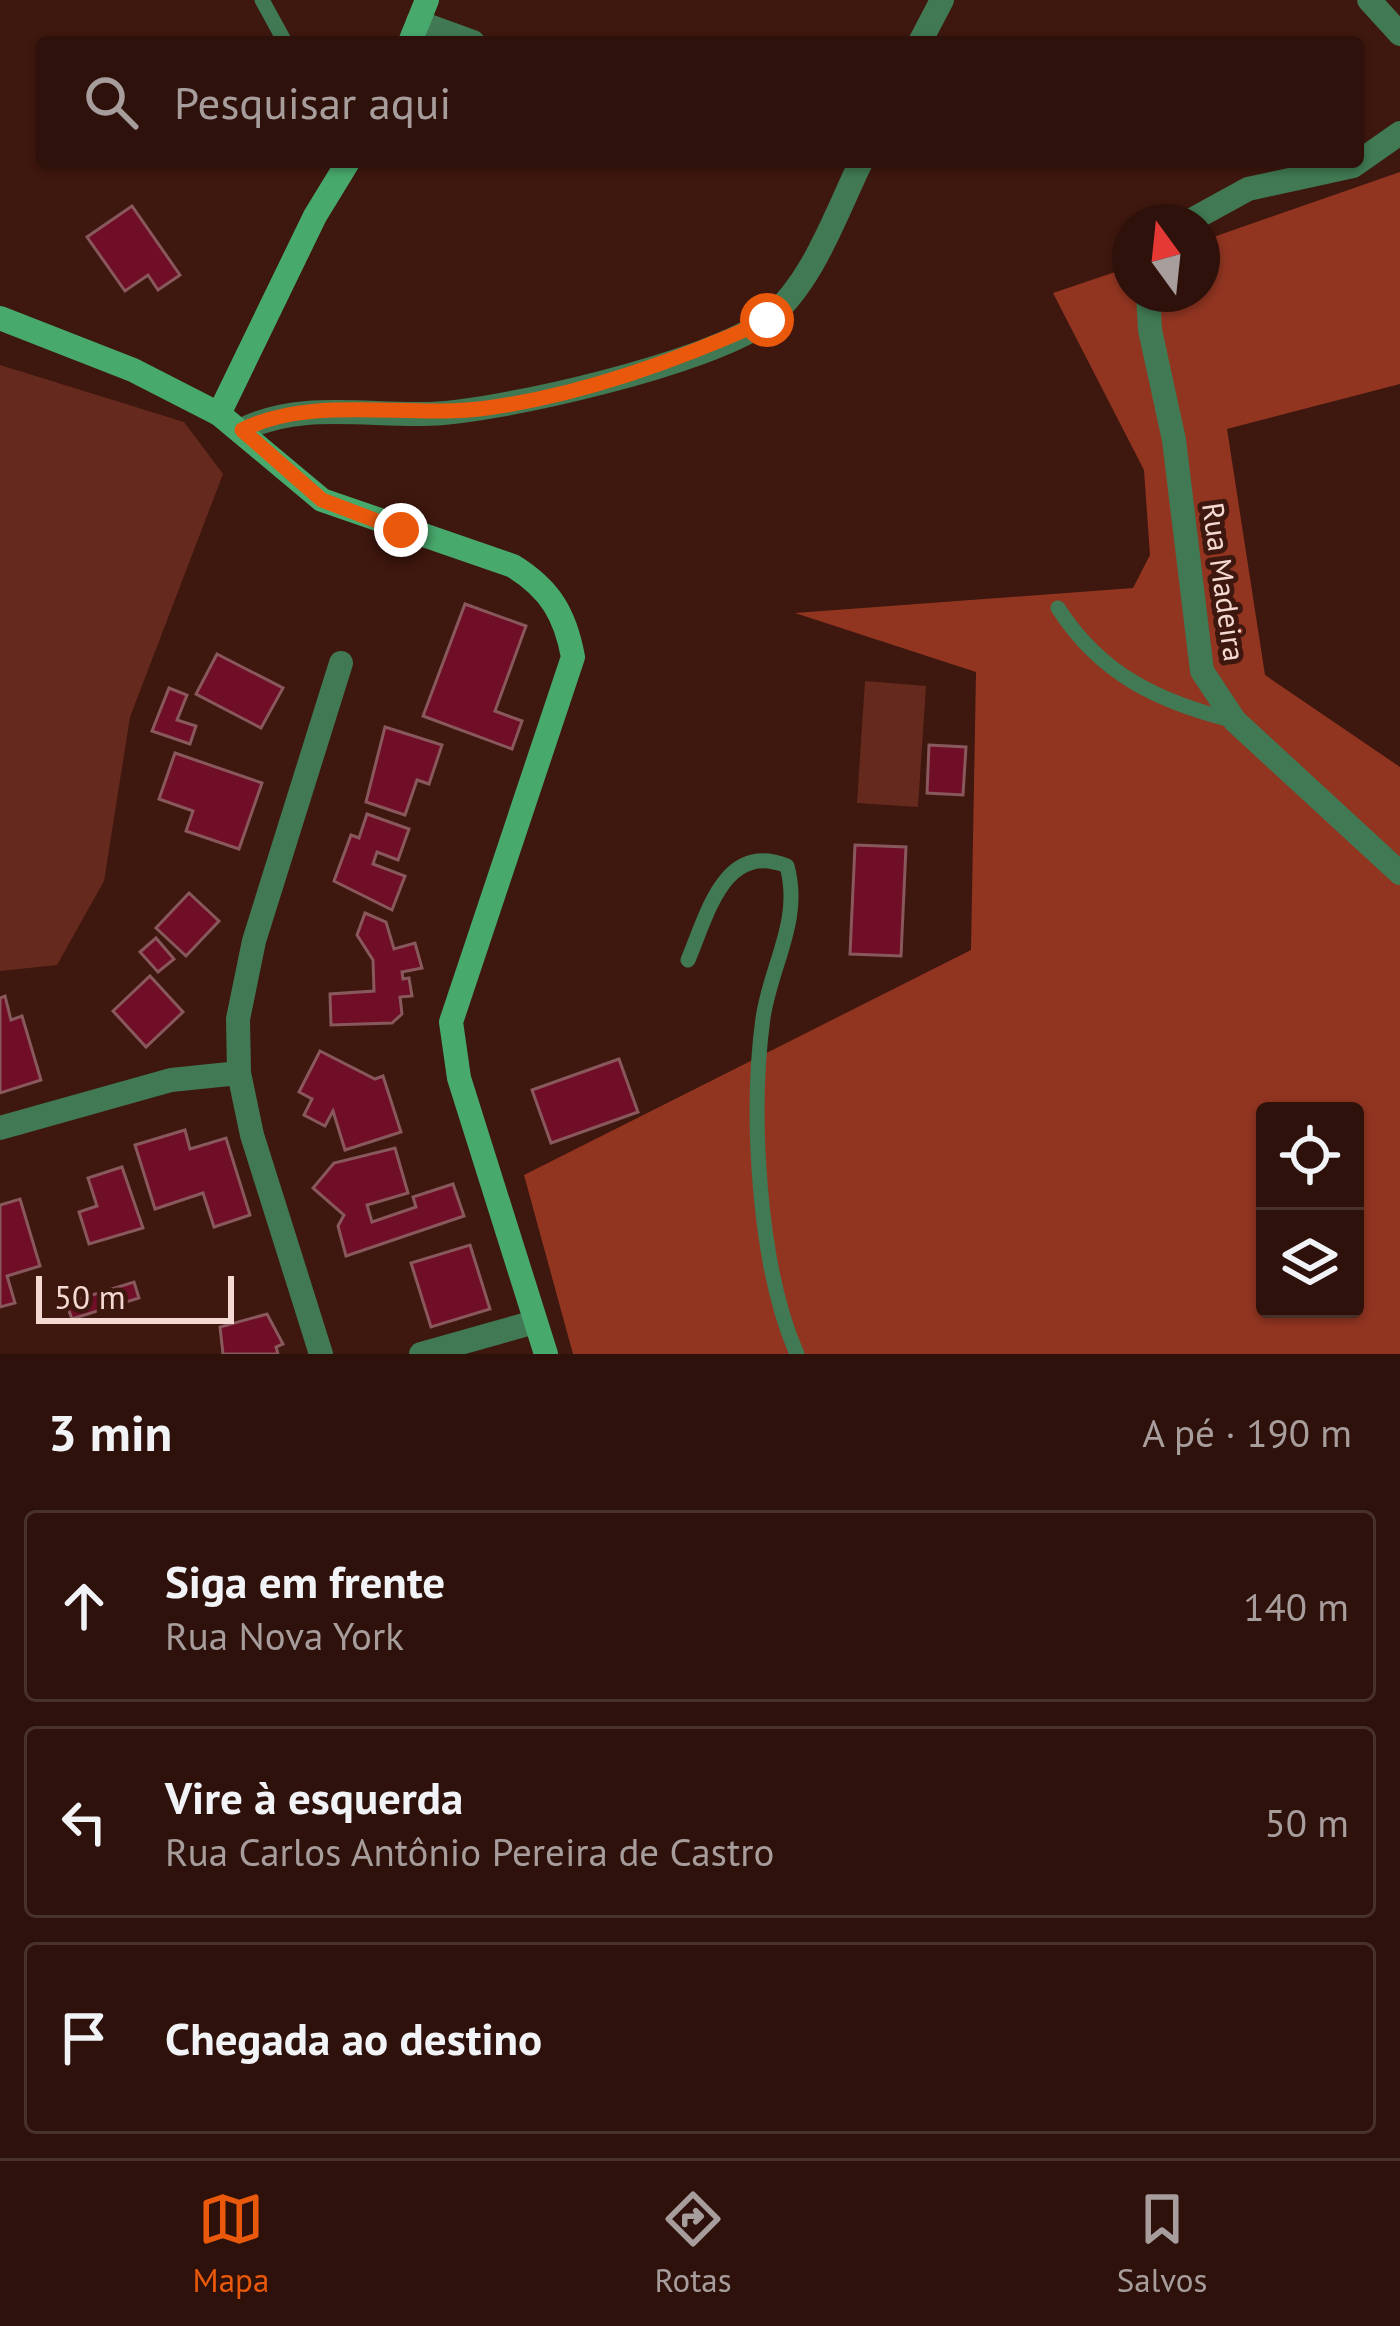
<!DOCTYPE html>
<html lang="pt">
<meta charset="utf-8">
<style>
body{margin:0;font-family:"PT Sans",sans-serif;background:#361a13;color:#f1f3f6}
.controls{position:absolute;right:36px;bottom:36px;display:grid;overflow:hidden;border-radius:12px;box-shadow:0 3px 9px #0004}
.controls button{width:108px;height:108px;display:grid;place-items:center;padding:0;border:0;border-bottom:3px solid #49312b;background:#2e110a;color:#f1f3f6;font:60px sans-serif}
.compass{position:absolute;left:1112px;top:204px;width:108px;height:108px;border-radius:50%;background:#2e110a;box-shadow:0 3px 9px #0004;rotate:345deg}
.scale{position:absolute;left:36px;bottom:30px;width:198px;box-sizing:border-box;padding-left:12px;border:6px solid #f4d9d3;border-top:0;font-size:33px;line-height:42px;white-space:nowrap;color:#f4d9d3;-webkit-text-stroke:9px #3e170e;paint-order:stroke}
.stop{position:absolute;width:36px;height:36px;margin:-27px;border:9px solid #ea580c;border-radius:50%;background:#fff}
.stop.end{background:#ea580c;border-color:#fff;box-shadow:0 3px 12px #0008}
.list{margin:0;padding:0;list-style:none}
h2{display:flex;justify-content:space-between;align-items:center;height:156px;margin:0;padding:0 48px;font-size:51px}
h2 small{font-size:39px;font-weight:400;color:#a79d9c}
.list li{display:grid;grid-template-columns:78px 1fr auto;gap:36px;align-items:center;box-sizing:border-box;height:192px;margin:0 24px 24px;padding:0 24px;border:3px solid #49312b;border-radius:12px}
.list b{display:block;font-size:45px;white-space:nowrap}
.list p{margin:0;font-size:39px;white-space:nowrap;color:#a79d9c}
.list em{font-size:39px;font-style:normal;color:#a79d9c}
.icon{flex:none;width:66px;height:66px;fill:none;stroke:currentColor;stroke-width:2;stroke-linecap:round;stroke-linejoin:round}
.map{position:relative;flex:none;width:1400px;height:1354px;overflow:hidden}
.search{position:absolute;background:#2e110a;box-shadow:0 3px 9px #0004;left:36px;right:36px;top:36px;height:132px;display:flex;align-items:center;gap:30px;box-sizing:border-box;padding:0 42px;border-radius:12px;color:#a79d9c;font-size:45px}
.sheet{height:804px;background:#2e110a}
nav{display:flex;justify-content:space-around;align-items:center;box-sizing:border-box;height:168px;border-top:3px solid #49312b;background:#2e110a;font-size:33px;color:#a79d9c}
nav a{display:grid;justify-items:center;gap:6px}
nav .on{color:#ea580c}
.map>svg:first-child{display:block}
.green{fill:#652a1d}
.forest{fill:#913521;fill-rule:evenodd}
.building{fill:#700e27;stroke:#88585c;stroke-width:3}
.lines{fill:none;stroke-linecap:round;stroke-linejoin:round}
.lane{stroke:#407953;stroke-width:15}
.street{stroke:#407953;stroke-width:24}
.secondary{stroke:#48a96d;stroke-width:24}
.route{stroke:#ea580c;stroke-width:15}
.labels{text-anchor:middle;stroke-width:10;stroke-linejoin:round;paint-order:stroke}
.street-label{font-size:30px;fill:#f4d9d3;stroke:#3e170e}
</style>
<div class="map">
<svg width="1400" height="1354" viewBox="0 0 1400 1354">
<rect width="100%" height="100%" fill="#3e170e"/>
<g class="green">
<polygon points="0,365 184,422 223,474 130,717 104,881 57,965 0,971"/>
<polygon points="865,681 926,686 918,807 857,803"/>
</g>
<path class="forest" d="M 1400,172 L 1400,384 L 1227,429 L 1265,675 L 1400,767 L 1400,1354 L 573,1354 L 524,1175 L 971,950 L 976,672 L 795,613 L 1133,588 L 1150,555 L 1144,470 L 1053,293 L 1130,267 L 1130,294 L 1202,294 L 1202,241 ZM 1265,1111 L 1355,1111 L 1355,1309 L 1265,1309 Z"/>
<g class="building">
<polygon points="132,206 180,275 158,290 148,275 125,291 87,237"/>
<polygon points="465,604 526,626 495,711 522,721 512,749 423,716"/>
<polygon points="217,654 283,688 261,728 196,694"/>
<polygon points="169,688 187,695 177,720 196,726 190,744 152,731"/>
<polygon points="385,727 442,745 429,784 417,780 405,815 366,802"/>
<polygon points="929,745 966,747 963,795 927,793"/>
<polygon points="175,753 262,783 239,849 186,831 193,811 159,799"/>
<polygon points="367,814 409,829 398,860 377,852 373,864 405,876 392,910 334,881 351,835 359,838"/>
<polygon points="855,845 906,847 901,956 850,954"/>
<polygon points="189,893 219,921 186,956 156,928"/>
<polygon points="365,913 386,922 394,949 415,943 422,968 402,972 403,979 409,978 412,996 400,997 402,1014 392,1023 331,1025 330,994 374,991 373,960 357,935"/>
<polygon points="156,938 174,959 158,972 140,952"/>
<polygon points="150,976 183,1012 146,1047 113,1011"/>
<polygon points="5,996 11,1020 22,1016 41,1080 0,1093 0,998"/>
<polygon points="320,1051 375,1079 383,1076 401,1132 345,1150 333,1111 325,1126 304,1115 312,1099 299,1092"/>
<polygon points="619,1059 638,1112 551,1143 532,1090"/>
<polygon points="185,1130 190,1149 226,1138 250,1215 214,1227 203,1193 155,1209 135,1145"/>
<polygon points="395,1148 408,1193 367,1205 372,1222 416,1207 413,1197 453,1184 464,1216 346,1256 338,1226 344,1215 313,1188 334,1163"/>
<polygon points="122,1167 143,1228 89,1244 79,1212 97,1206 88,1178"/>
<polygon points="20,1199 40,1266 7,1276 15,1303 0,1307 0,1205"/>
<polygon points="470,1245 490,1309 431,1327 411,1263"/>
<polygon points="134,1282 139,1298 72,1319 66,1303"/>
<polygon points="267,1314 283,1344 276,1347 278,1354 223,1354 220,1327"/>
</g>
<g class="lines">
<g class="lane">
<polyline points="262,0 285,42"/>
<path d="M 1058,608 C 1101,675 1159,702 1235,721"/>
<path d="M 688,960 C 708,913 724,841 787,866 C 802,921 771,964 763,1018 C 750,1113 758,1266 797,1354"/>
</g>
<g class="street">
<polyline points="1369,0 1400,34"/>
<polyline points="418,22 473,42"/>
<polyline points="920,42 942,0"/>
<polyline points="1188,222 1248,189 1353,166 1400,133"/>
<polyline points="1148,294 1150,330 1174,440 1202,671 1235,721 1400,873"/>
<path d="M 242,430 C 297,402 362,415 423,414 C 493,414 714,362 767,320 C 813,283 836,213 861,162"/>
<polyline points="0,1128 171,1080 239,1073"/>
<polyline points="321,1354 252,1135 239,1073 238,1019 254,941 341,663"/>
<polyline points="421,1354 535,1322"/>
</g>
<g class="secondary">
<polyline points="410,42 427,0"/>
<path d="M 0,318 L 133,370 L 219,414 L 322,500 L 513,566 C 550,589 565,614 573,657 L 451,1022 L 459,1078 L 546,1354"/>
<polyline points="219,414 315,216 348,162"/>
</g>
</g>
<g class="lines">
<path class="route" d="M 401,530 L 322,500 L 242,430 C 313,394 408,419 487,408 C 582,395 679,360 767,320"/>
</g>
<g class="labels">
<g class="street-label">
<text transform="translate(1223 582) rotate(82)" y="10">Rua Madeira</text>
</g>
</g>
</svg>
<div class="controls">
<button><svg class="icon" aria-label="locate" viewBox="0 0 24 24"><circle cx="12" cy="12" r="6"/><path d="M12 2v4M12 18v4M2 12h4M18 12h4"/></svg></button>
<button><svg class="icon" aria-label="layers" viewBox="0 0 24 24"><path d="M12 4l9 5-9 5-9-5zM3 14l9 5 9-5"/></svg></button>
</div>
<svg class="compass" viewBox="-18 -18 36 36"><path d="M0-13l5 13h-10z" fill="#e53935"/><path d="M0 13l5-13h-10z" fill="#a79d9c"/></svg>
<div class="scale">50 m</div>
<div class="stop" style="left:767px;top:320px"></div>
<div class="stop end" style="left:401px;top:530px"></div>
<div class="search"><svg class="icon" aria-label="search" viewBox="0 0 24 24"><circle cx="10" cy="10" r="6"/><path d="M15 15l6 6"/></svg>Pesquisar aqui</div>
</div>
<section class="sheet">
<h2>3 min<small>A pé · 190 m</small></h2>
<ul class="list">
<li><svg class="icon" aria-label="ahead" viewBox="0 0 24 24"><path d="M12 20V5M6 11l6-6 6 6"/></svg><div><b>Siga em frente</b><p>Rua Nova York</p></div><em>140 m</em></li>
<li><svg class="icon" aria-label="left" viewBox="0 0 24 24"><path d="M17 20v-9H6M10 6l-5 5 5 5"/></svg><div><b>Vire à esquerda</b><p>Rua Carlos Antônio Pereira de Castro</p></div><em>50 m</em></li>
<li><svg class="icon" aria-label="arrive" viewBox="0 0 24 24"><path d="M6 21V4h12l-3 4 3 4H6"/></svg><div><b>Chegada ao destino</b></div></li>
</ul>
</section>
<nav>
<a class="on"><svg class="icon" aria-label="map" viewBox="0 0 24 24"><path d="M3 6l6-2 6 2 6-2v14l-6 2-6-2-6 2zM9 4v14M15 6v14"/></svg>Mapa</a>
<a><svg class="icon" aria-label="directions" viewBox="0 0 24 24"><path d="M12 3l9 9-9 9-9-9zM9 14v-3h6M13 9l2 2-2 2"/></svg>Rotas</a>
<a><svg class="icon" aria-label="saved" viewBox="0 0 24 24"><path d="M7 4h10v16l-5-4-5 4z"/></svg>Salvos</a>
</nav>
